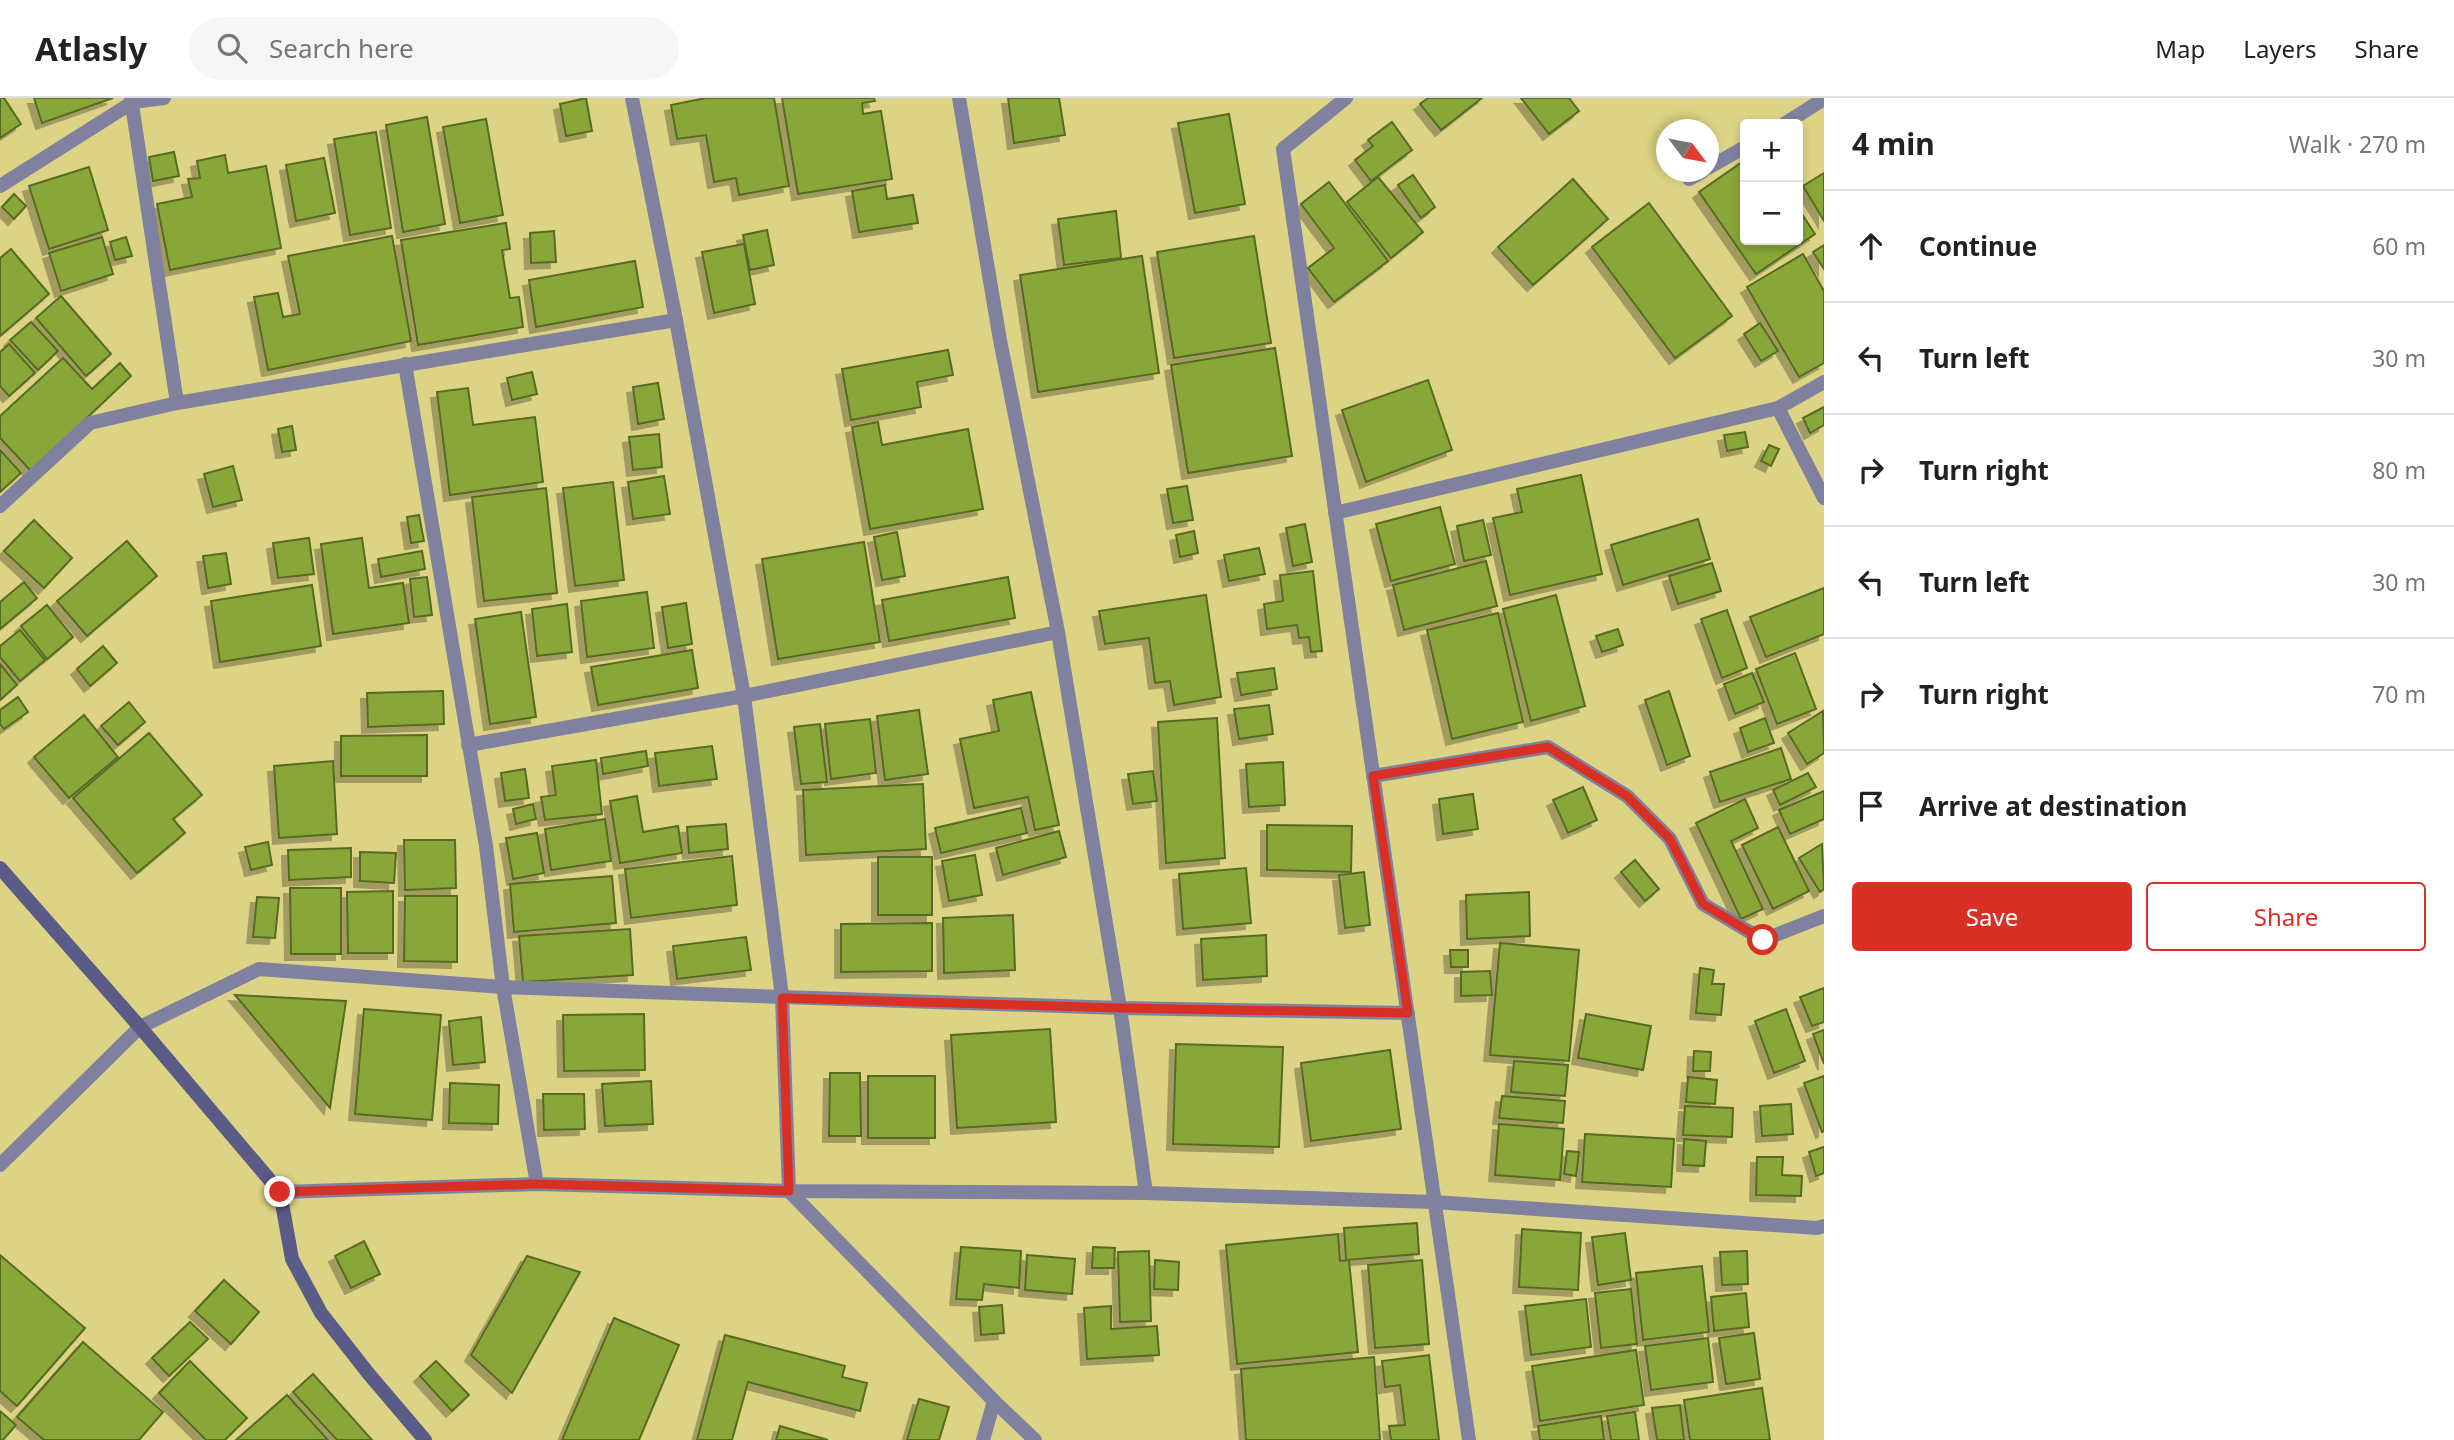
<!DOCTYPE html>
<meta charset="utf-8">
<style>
body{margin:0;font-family:"Noto Sans",sans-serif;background:#f6f6f6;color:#222}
.controls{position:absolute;right:21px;top:21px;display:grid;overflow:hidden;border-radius:7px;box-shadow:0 4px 10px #0003}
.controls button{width:63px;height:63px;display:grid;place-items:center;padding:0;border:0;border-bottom:2px solid #e0e0e0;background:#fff;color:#222;font:35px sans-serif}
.compass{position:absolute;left:1656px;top:21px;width:63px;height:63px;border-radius:50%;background:#fff;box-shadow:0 4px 10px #0003;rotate:122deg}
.stop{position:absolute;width:21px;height:21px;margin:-16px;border:5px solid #d93025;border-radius:50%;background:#fff}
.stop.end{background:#d93025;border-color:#fff;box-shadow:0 2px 7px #0008}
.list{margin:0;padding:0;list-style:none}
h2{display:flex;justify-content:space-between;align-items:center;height:91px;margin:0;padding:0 28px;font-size:30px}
h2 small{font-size:23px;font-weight:400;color:#767676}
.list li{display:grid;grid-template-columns:46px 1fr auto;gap:21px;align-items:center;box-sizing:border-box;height:112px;padding:0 28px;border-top:2px solid #e0e0e0}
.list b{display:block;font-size:26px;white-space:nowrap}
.list em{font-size:23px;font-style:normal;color:#767676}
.actions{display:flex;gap:14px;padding:21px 28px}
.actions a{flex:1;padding:16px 0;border:2px solid #d93025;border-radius:7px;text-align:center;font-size:24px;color:#d93025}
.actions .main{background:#d93025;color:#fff}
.icon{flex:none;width:38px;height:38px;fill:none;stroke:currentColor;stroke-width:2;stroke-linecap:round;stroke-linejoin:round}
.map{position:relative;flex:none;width:1824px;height:1342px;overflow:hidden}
header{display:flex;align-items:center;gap:42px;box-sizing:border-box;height:98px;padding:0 35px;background:#fff;border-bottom:2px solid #e0e0e0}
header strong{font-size:33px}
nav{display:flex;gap:38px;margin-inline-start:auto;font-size:24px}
.search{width:490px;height:63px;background:#f6f6f6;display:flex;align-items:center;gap:18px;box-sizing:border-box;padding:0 24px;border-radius:38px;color:#767676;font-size:26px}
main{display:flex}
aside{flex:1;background:#fff}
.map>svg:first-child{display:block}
.building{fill:#89a739;stroke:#586b23;stroke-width:2;filter:url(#shadow)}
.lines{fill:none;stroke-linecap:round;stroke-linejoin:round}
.street{stroke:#80819f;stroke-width:14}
.secondary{stroke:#5a5b86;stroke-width:14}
.route{stroke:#d93025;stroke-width:9}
</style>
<header>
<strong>Atlasly</strong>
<div class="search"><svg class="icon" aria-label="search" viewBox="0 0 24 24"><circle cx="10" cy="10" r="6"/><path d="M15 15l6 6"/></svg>Search here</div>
<nav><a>Map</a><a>Layers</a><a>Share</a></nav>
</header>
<main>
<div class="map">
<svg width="1824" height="1342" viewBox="0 0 1824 1342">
<defs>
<filter id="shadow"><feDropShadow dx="-6" dy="6" stdDeviation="0" flood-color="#0004"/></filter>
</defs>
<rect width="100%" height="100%" fill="#dcd384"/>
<g class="building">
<polygon points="0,0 4,0 21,26 0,40"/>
<polygon points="34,0 113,0 42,25"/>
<polygon points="586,0 592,33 566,38 560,6"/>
<polygon points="706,0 774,0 789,88 739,97 736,80 714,84 706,37 677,41 671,7"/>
<polygon points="782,0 874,0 875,3 862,5 863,16 881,13 892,81 798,96"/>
<polygon points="1008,0 1059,0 1065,37 1014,45"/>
<polygon points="1428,0 1482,0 1441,32 1420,6"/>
<polygon points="1521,0 1569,0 1579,13 1549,36"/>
<polygon points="1229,16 1245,106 1195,115 1178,25"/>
<polygon points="427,19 445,126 403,134 386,27"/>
<polygon points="486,21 503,117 460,125 443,29"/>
<polygon points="1392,24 1412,52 1371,83 1355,62 1373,48 1368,42"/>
<polygon points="376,34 391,130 350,137 334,41"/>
<polygon points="174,54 179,78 153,83 149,59"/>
<polygon points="225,57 228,75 266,68 281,150 170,172 157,106 192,99 188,81 200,80 197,63"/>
<polygon points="324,60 335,115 296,123 286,67"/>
<polygon points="1745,62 1745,142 1798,142 1798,110 1815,136 1756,176 1699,94"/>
<polygon points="89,69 108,132 49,151 29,88"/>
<polygon points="1824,75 1824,123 1803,88"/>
<polygon points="1413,77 1435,109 1421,120 1398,87"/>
<polygon points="1378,79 1423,134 1391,160 1347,104"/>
<polygon points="1573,81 1608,121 1533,187 1498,149"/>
<polygon points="1329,84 1388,163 1334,204 1308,170 1334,150 1301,106"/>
<polygon points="885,87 887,101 913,97 918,125 859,134 852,93"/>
<polygon points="14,96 26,108 14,121 2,109"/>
<polygon points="1649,105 1732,218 1675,260 1592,149"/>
<polygon points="1116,113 1121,160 1064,167 1058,121"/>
<polygon points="506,125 510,151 502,152 510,200 519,199 523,229 418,247 401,142"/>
<polygon points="767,132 774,167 750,172 743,137"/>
<polygon points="554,133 556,164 531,165 530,135"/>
<polygon points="392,138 411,243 268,272 254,199 278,195 283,219 300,216 288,158"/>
<polygon points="1254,138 1271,245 1174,260 1157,154"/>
<polygon points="102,139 113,176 61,193 49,155"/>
<polygon points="126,139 132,158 115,162 110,144"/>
<polygon points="744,146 755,206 714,215 702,154"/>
<polygon points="1824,147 1824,171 1813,154"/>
<polygon points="11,151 49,196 0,238 0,160"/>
<polygon points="1803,156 1824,193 1824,265 1799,279 1747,189"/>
<polygon points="1142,158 1159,275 1038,294 1020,177"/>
<polygon points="635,163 643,209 536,229 529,182"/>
<polygon points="61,198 111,256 86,278 36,220"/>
<polygon points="31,224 58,253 38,272 10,242"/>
<polygon points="1760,225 1778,253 1761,263 1744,236"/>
<polygon points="9,246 35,275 9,298 0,288 0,254"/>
<polygon points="1275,250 1292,358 1188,375 1171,267"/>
<polygon points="948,252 953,277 917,284 921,309 851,322 842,271"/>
<polygon points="63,260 92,291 120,265 131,278 31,373 0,340 0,318"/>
<polygon points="532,274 537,296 512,302 507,280"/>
<polygon points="1428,282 1452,352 1366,384 1342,312"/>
<polygon points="658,285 664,321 638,326 633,289"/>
<polygon points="468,290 473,327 535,319 543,384 450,397 437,294"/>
<polygon points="1824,309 1824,327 1810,335 1803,320"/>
<polygon points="878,324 882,347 968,331 983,411 870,431 852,329"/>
<polygon points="292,328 296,352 282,354 278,331"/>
<polygon points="1745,334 1748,349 1727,353 1724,337"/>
<polygon points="659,336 662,369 633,372 629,339"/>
<polygon points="1769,347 1779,351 1771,368 1761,363"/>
<polygon points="0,352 21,375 0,394"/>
<polygon points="233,368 242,402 213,409 204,376"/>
<polygon points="1581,377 1602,476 1510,497 1493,420 1522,414 1517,391"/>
<polygon points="664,378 670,416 633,421 628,384"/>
<polygon points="613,384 624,482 575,488 563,390"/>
<polygon points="1187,388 1193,422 1173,425 1167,391"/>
<polygon points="546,390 557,495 484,503 472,399"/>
<polygon points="1440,409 1455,466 1391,483 1376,426"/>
<polygon points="419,417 424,443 411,445 407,419"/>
<polygon points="1698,421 1710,461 1623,487 1611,447"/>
<polygon points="34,422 72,460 44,490 4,453"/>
<polygon points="1483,422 1491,457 1464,463 1457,428"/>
<polygon points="1305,426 1312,464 1293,468 1286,430"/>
<polygon points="1194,433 1198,455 1180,459 1176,437"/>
<polygon points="897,434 905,478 882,482 874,439"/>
<polygon points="309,440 314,476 278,480 273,445"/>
<polygon points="362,440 369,490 403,485 409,525 333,536 321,446"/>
<polygon points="127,443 157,478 87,538 57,503"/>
<polygon points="864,444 880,544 778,561 762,461"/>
<polygon points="1259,450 1265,476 1229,483 1224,457"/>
<polygon points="422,453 425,471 381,479 378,461"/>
<polygon points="226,455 231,486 208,490 203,458"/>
<polygon points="1486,463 1497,508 1404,532 1393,487"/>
<polygon points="1712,465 1721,493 1678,506 1669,478"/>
<polygon points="1313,473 1322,553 1311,554 1309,539 1299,540 1297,527 1267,531 1264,506 1283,503 1280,477"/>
<polygon points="427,479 432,517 414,519 410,481"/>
<polygon points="1008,479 1015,520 889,543 882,502"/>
<polygon points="24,484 37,500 0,531 0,504"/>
<polygon points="312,487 321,548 220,564 211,503"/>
<polygon points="1824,490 1824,536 1766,559 1750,519"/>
<polygon points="647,494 654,550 587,559 581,503"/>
<polygon points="1206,497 1221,599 1174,607 1170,583 1155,585 1149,540 1105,546 1099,513"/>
<polygon points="1556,497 1585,608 1531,623 1503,511"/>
<polygon points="686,505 692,546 668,550 662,509"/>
<polygon points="567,506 572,554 537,558 532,511"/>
<polygon points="47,507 73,539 47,561 21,528"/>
<polygon points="1727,512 1747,570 1722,580 1701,521"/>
<polygon points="521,514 536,619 490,626 475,521"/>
<polygon points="1498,515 1523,624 1452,641 1427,532"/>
<polygon points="1618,531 1623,547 1602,554 1596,538"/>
<polygon points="20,532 45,562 20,583 0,559 0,548"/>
<polygon points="103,548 117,565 90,588 77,571"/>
<polygon points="692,552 698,590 598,607 591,569"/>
<polygon points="1795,555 1816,611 1777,626 1756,571"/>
<polygon points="0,566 17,587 0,602"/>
<polygon points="1274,570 1277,591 1241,597 1237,575"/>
<polygon points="1752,575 1764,604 1735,616 1724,586"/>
<polygon points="443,593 444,626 368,629 367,595"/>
<polygon points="1669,593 1690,658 1667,667 1645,602"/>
<polygon points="1031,594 1059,727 1035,732 1028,699 974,710 960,641 999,633 993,602"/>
<polygon points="18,599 28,614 4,631 0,626 0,612"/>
<polygon points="129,604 145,624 118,647 101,628"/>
<polygon points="1269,607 1273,636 1239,641 1234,611"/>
<polygon points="919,612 928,676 885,682 877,618"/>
<polygon points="1823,613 1824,655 1807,666 1788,635"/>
<polygon points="84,617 118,659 69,700 34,659"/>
<polygon points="1217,620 1225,760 1166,765 1158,624"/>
<polygon points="1765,620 1774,645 1748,654 1740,630"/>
<polygon points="870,621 876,675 831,681 825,626"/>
<polygon points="820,626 827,684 801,686 794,629"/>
<polygon points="149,635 202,697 173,721 185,735 137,775 73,700"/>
<polygon points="427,637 427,678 341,678 341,638"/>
<polygon points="712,648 717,681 659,688 655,655"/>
<polygon points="1781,650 1791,681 1720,704 1710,674"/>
<polygon points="646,653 648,668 603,676 601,660"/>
<polygon points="596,662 602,716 545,722 541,699 556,697 552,668"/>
<polygon points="333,663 337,736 279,740 274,668"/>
<polygon points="1283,664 1285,707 1249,709 1246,666"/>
<polygon points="525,671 529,700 505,703 501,675"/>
<polygon points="1153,673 1157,703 1133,706 1128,676"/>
<polygon points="1808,675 1816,689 1780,707 1773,692"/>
<polygon points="923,686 926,751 806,757 803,692"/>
<polygon points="1583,689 1597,722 1568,735 1553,702"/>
<polygon points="1824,693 1824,721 1790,736 1779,712"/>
<polygon points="1473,696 1478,731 1443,736 1439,701"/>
<polygon points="637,698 643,734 678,728 682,755 620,765 610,703"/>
<polygon points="1745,701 1758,730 1731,743 1763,811 1741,821 1696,725"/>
<polygon points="533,706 536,721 516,726 513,711"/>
<polygon points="1021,710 1027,735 941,755 935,730"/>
<polygon points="605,721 611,763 551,772 545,731"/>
<polygon points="726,726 728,751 689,755 687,729"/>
<polygon points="1267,727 1352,728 1351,774 1267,772"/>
<polygon points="1778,729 1809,793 1773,811 1742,747"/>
<polygon points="1059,733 1066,759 1003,777 996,750"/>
<polygon points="537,735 544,775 513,781 506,740"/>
<polygon points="404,742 455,742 456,790 405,792"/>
<polygon points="268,744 272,767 251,772 245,749"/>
<polygon points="1822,746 1824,791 1820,794 1799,760"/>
<polygon points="351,750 351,779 289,782 288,752"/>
<polygon points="360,754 396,755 394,785 360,783"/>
<polygon points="975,757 982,797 949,803 942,763"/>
<polygon points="732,758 737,807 631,820 625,771"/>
<rect x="878" y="759" width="54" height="58"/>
<polygon points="1635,762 1659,791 1645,803 1621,774"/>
<polygon points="1246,770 1251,825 1183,831 1179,776"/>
<polygon points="1364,774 1370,827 1345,830 1339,777"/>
<polygon points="612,778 616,825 514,834 510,786"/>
<polygon points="290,790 341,790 341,856 291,856"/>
<polygon points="393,793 393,855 348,855 347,794"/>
<polygon points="1529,794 1530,838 1467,841 1466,797"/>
<polygon points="405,798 457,798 457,864 404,863"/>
<polygon points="257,799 279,800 275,840 253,839"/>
<polygon points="1013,817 1015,872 944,875 943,820"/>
<polygon points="932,825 932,873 841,874 841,826"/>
<polygon points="630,831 633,877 523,884 519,838"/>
<polygon points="1266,837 1267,878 1203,882 1201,841"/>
<polygon points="746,839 751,872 677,881 673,848"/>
<polygon points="1500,845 1579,852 1569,963 1490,957"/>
<polygon points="1450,852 1468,852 1468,869 1451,869"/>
<polygon points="1700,870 1714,872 1712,886 1724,886 1721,917 1696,915"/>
<polygon points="1490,873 1492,897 1461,898 1461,874"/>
<polygon points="1824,890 1824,924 1812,928 1800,899"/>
<polygon points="235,897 346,903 330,1010"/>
<polygon points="364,911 441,917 432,1022 355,1016"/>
<polygon points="1786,911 1805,963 1774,975 1755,923"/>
<polygon points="644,916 645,972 564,973 563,917"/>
<polygon points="1586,916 1651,928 1643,972 1578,960"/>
<polygon points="481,919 485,964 453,967 449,923"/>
<polygon points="1050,931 1056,1024 957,1030 951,937"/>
<polygon points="1824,932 1824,966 1813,936"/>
<polygon points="1176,946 1283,949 1279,1049 1173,1046"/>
<polygon points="1390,952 1401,1031 1311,1043 1301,965"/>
<polygon points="1694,953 1711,954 1710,973 1693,973"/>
<polygon points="1514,963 1568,967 1565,998 1511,994"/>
<polygon points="830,975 860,975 861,1038 829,1038"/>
<rect x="868" y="978" width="67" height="62"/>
<polygon points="1824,978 1824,1033 1822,1034 1804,985"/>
<polygon points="1688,979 1717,982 1715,1006 1686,1004"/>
<polygon points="651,983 653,1026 605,1028 602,986"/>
<polygon points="450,985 499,987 498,1026 449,1025"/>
<polygon points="543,996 584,996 585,1031 544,1032"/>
<polygon points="1502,998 1565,1003 1563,1025 1499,1020"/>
<polygon points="1791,1006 1793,1036 1762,1038 1760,1008"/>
<polygon points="1685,1008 1733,1010 1732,1039 1683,1037"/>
<polygon points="1499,1026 1564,1031 1560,1082 1495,1077"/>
<polygon points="1585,1036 1674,1041 1671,1089 1582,1084"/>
<polygon points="1684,1041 1706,1043 1704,1068 1683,1067"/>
<polygon points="1824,1049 1824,1075 1816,1078 1809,1054"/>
<polygon points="1567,1053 1579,1054 1576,1078 1564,1076"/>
<polygon points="1757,1059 1783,1059 1782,1077 1802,1078 1801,1098 1756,1097"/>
<polygon points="1417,1125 1419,1156 1346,1162 1344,1130"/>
<polygon points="1522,1131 1581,1135 1578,1192 1519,1189"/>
<polygon points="1625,1135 1631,1182 1598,1187 1592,1139"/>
<polygon points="1338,1136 1340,1163 1349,1162 1358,1254 1237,1266 1226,1147"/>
<polygon points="364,1143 380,1176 351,1190 335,1158"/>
<polygon points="961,1149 1021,1153 1019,1190 984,1186 982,1202 956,1201"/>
<polygon points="1093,1149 1115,1150 1114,1170 1092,1170"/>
<polygon points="1149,1153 1151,1223 1120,1224 1118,1154"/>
<polygon points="1747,1153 1748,1186 1722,1187 1720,1154"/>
<polygon points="0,1157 85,1230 17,1308 0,1293"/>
<polygon points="1027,1157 1075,1161 1072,1196 1025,1192"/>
<polygon points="527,1158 580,1174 512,1295 471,1257"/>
<polygon points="1155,1162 1179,1164 1178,1192 1154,1191"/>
<polygon points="1422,1162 1429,1246 1375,1250 1368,1167"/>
<polygon points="1702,1168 1709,1234 1643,1242 1636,1175"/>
<polygon points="224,1182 259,1214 231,1246 195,1213"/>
<polygon points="1631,1191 1637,1246 1601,1250 1595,1195"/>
<polygon points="1746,1195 1749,1229 1714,1233 1711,1199"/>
<polygon points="1586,1201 1591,1249 1531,1257 1525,1208"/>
<polygon points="1002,1207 1004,1235 981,1237 979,1209"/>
<polygon points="1111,1208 1111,1231 1157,1228 1159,1257 1087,1261 1084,1210"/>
<polygon points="614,1220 679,1247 639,1342 562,1342"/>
<polygon points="190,1224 208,1241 169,1278 152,1260"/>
<polygon points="1754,1235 1760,1281 1726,1286 1719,1240"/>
<polygon points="725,1237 845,1268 842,1279 867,1285 860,1313 748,1284 732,1342 697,1342"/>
<polygon points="1708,1240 1713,1284 1651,1292 1645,1248"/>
<polygon points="83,1244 163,1314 139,1342 44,1342 17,1319"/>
<polygon points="1636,1252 1644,1307 1540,1323 1532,1268"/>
<polygon points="1429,1257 1439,1342 1391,1342 1389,1328 1405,1327 1400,1287 1385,1289 1382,1263"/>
<polygon points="1374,1259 1380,1342 1246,1342 1241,1271"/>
<polygon points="190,1263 247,1320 225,1342 206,1342 159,1295"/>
<polygon points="436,1263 469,1297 452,1313 420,1278"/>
<polygon points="313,1276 372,1342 337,1342 293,1294"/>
<polygon points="1762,1290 1770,1342 1690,1342 1684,1302"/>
<polygon points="287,1297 328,1342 236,1342"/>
<polygon points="919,1301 949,1309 939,1342 907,1342"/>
<polygon points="1680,1307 1684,1342 1657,1342 1652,1310"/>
<polygon points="0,1313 16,1327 3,1342 0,1342"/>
<polygon points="1635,1314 1639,1342 1611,1342 1607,1318"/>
<polygon points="1601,1318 1604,1342 1540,1342 1538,1328"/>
<polygon points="780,1328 828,1342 776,1342"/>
</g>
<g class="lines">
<g class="street">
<polyline points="131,0 177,305"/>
<polyline points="632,0 676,222 744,598 782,899 789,1093 994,1303 1035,1342"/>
<polyline points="959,0 1000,242 1058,534 1120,910 1146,1095"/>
<polyline points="1346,0 1283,51 1469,1342"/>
<polyline points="1784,26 1824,1"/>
<polyline points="1708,70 1745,49"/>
<polyline points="1689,81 1702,74"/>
<polyline points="0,88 133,4 164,0"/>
<polyline points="405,266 486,748 503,889 537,1086"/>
<polyline points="1778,310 1824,400"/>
<polyline points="0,408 90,325 177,305 676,222"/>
<polyline points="1335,415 1778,310 1824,284"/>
<polyline points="468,647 744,598 1058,534"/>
<polyline points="1373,678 1548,649 1627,698 1670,741 1703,806 1763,842 1824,818"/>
<polyline points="0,1067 140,929 259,871 503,889 782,899 1120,910 1408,915"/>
<polyline points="280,1094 537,1086 789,1093 1146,1095 1434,1104 1817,1130 1824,1128"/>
<polyline points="983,1342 994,1303"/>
</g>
<polyline class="secondary" points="0,770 140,929 280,1094 292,1161 321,1215 368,1275 425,1342"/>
</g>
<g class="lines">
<polyline class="route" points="280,1094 537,1086 789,1093 782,900 1120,910 1408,915 1373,678 1548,649 1627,698 1670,741 1703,806 1763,842"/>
</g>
</svg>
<div class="controls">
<button>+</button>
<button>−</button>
</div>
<svg class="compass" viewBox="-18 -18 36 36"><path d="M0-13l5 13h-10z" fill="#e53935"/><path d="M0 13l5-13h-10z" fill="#767676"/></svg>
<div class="stop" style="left:1763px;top:842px"></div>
<div class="stop end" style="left:280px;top:1094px"></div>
</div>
<aside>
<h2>4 min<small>Walk · 270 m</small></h2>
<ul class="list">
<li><svg class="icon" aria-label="ahead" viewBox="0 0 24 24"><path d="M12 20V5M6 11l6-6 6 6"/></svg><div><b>Continue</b></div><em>60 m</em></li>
<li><svg class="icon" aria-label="left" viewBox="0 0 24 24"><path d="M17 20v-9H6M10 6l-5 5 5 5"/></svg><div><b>Turn left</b></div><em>30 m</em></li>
<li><svg class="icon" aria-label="right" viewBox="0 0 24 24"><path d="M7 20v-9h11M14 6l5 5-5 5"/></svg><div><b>Turn right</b></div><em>80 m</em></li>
<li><svg class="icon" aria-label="left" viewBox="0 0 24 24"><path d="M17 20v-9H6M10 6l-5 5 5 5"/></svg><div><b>Turn left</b></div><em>30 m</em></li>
<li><svg class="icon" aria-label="right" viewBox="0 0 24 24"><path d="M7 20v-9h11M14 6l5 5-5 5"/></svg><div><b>Turn right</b></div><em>70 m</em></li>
<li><svg class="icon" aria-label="arrive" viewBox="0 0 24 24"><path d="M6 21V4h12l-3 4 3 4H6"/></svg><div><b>Arrive at destination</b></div></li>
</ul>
<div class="actions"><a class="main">Save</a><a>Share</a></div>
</aside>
</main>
